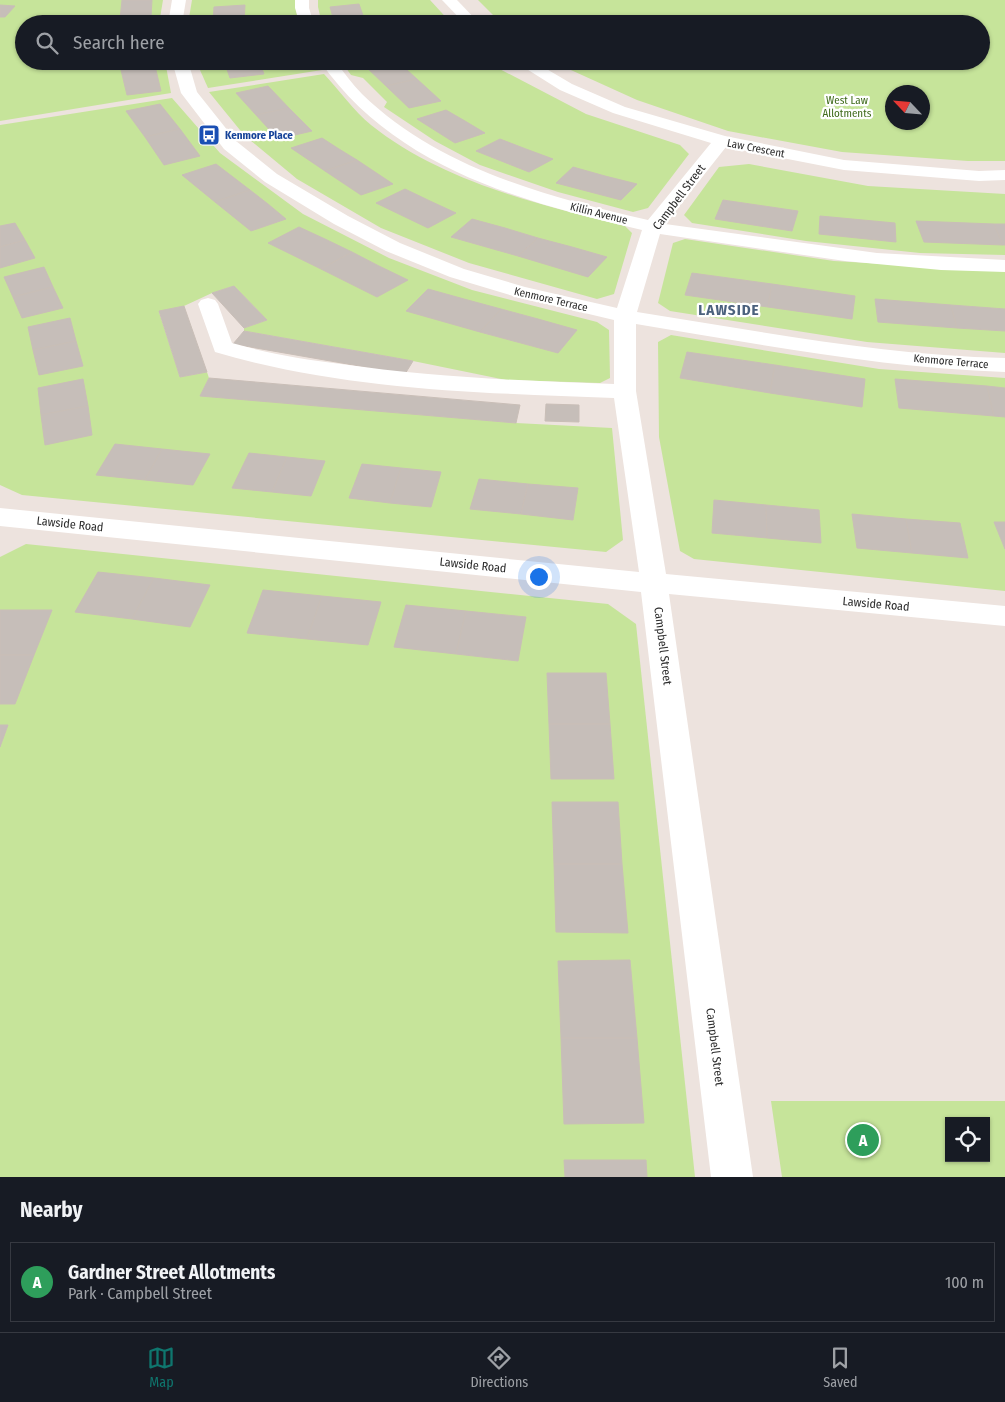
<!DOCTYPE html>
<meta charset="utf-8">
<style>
body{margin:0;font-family:"Fira Sans Condensed",sans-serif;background:#20242c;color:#f1f3f6}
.controls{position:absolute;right:15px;bottom:15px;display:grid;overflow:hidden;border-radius:0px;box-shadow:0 1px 4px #0004}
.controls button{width:45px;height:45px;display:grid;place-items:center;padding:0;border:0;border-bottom:1px solid #363941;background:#171b24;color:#f1f3f6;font:25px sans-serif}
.compass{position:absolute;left:885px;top:85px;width:45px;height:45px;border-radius:50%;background:#171b24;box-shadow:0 1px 4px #0004;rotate:296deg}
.you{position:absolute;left:538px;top:576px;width:18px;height:18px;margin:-12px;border:4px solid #fff;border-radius:50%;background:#1a73e8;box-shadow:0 0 0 8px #1a73e833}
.badge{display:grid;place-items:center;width:32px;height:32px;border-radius:50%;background:#0f766e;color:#fff;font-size:16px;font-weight:700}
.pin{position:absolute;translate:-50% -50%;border:2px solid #fff;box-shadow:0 1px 5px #0006}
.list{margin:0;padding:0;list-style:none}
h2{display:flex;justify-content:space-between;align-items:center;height:65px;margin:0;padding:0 20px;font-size:21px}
h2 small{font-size:16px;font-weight:400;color:#9ea1a6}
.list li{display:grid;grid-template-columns:32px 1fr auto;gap:15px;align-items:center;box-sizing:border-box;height:80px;margin:0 10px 10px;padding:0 10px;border:1px solid #363941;border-radius:0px}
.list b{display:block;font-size:19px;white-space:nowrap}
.list p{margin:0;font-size:16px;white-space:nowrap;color:#9ea1a6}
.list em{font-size:16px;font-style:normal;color:#9ea1a6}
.icon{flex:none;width:28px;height:28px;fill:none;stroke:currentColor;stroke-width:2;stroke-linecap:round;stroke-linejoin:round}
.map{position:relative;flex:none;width:1005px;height:1177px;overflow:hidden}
.search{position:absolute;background:#171b24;box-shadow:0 1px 4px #0004;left:15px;right:15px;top:15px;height:55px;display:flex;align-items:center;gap:12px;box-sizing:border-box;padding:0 18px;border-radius:28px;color:#9ea1a6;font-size:19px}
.sheet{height:155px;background:#171b24}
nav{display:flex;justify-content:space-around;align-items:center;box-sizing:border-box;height:70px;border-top:1px solid #363941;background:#171b24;font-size:14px;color:#9ea1a6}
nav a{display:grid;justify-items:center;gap:2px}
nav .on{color:#0f766e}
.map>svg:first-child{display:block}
.green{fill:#c6e49a;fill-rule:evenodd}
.building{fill:#c6beb9;stroke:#c9beb7}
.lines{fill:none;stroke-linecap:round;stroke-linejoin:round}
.minor{fill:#fff;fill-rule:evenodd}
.labels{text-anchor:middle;stroke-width:4.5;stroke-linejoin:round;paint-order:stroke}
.far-park-label{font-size:11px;fill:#3f6a1a;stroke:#fff}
.far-transit-label{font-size:11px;font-weight:bold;fill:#164399;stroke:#fff;text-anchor:start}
.far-street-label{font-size:11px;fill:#2c2c2c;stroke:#fff}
.street-label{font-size:12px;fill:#2c2c2c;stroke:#fff}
.far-district-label{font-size:15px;font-weight:bold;letter-spacing:1px;fill:#4b617d;stroke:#fff}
</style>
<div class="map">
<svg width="1005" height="1177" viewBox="0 0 1005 1177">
<rect width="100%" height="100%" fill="#ede3de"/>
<g class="green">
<polygon points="0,0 163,0 159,24 24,24 24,61 165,61 171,93 0,121"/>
<polygon points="192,0 295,0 298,24 188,24"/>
<polygon points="318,0 430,0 452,24 322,24 318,7"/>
<path d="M 478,0 L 1005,0 L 1005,161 L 968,161 L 842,152 L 728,131 L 637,100 L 551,61 L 981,61 L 981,24 L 502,24 ZM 892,92 L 922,92 L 922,122 L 892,122 Z"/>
<polygon points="196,61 317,61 322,70 208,88"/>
<polygon points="341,61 488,61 492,65 586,114 680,145 689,154 648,208 633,212 558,192 480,165 435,141 384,107 387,102 363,78 351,75"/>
<path d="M 324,74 C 339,90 354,111 371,125 C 441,181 539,205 625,226 L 632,233 L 614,294 L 597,299 L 469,263 L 381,228 L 297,179 L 244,135 L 209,92 Z"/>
<polygon points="172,98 220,153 303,214 389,258 472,290 597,322 609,330 610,378 600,383 506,380 413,361 244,331 244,328 267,320 234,286 212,293 184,306 159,312 180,377 207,372 209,378 201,395 516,423 612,428 623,540 606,552 22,495 0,485 0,125"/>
<polygon points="749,164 868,186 1005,194 1005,255 920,253 806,241 692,223 684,215 719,167"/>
<polygon points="685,239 834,261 1005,271 1005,353 867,342 670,311 658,303 673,243"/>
<polygon points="671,335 879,369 1005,378 1005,591 694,559 680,551 659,437 658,342"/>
<polygon points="26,544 608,604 636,624 695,1177 0,1177 0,557"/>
<path d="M 771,1101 L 1005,1101 L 1005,1177 L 782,1177 ZM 949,1121 L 986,1121 L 986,1158 L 949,1158 Z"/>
</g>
<g class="building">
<polygon points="122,0 152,0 151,17 120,19"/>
<polygon points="359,4 366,24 335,24 330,7"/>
<polygon points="0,5 15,6 5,17 0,17"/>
<polygon points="245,5 244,24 213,24 214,7"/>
<polygon points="151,17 151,24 120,24 120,19"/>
<polygon points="120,61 154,61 155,66 121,70"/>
<polygon points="224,61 259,61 264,74 230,78"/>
<polygon points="382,61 397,61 417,79 386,86 364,65"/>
<polygon points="155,66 161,91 127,95 121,70"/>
<polygon points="417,79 441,101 409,108 386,86"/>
<polygon points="268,86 289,108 256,115 236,93"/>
<polygon points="160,104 180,129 145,137 126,111"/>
<polygon points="289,108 312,131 278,139 256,115"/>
<polygon points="446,110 465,121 485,133 455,143 417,119"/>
<polygon points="180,129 200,156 164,165 145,137"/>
<polygon points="322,138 339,149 357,160 325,171 291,148"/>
<polygon points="500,139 526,149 553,159 529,172 476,151"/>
<polygon points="357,160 393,184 361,195 325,171"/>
<polygon points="216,164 250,190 215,202 182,175"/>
<polygon points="573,167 605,176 637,184 621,200 556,183"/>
<polygon points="405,189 430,201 456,213 428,228 376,203"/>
<polygon points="250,190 268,204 286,219 251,231 215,202"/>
<polygon points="723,200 798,211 792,231 715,219"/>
<polygon points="820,216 895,223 896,242 819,234"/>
<polygon points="472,219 505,228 538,238 518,256 451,237"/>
<polygon points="916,221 994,224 1003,245 924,242"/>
<polygon points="15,223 25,240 0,247 0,226"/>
<polygon points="994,224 1005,224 1005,245 1003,245"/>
<polygon points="299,227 325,239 352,252 321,269 268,243"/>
<polygon points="538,238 572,247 607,257 588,277 518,256"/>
<polygon points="25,240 35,258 0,268 0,247"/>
<polygon points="352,252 379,266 408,280 377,297 321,269"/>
<polygon points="44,267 53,287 13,297 4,277"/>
<polygon points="692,273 772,284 768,307 685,295"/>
<polygon points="772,284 855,296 852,319 768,307"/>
<polygon points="234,286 267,320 244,328 212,293"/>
<polygon points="53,287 63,308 22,318 13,297"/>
<polygon points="428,289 464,299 501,309 480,332 406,311"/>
<polygon points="875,299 951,305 957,328 878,322"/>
<polygon points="951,305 1005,309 1005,331 957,328"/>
<polygon points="184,306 207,372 180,377 159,311"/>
<polygon points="501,309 538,319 577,330 558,353 480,332"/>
<polygon points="70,318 76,341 33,350 28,327"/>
<polygon points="244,331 413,361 405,374 233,344"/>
<polygon points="76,341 83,366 39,375 33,350"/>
<polygon points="687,352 775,365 770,393 680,378"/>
<polygon points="775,365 865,379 862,407 770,393"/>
<polygon points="209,378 520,405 516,423 200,396"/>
<polygon points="83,379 88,406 41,415 38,388"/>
<polygon points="895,379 987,386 994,416 899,408"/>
<polygon points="987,386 1005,388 1005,417 994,416"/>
<polygon points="546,404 579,405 579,422 545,421"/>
<polygon points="88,406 92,435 45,445 41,415"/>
<polygon points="115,444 162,449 145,480 96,475"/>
<polygon points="162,449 210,454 193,485 145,480"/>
<polygon points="249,453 287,457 272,492 232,488"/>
<polygon points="287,457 325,461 311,496 272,492"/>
<polygon points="362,464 401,468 390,503 349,498"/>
<polygon points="401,468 441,472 431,507 390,503"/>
<polygon points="479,479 528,484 521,514 470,509"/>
<polygon points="528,484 578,488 573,520 521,514"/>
<polygon points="714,500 766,505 767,538 712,533"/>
<polygon points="766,505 819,510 821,543 767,538"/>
<polygon points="852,514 906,519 912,553 857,548"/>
<polygon points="906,519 960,523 968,558 912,553"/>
<polygon points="994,522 1005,522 1005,549"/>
<polygon points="98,572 154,578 132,619 75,612"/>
<polygon points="154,578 210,585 190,627 132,619"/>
<polygon points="263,590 322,596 307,639 247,633"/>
<polygon points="322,596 381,602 368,645 307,639"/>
<polygon points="406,605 466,611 456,654 394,647"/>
<polygon points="0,610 52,610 34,655 0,655"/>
<polygon points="466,611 526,617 518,661 456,654"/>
<polygon points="0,655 34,655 15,704 0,704"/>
<polygon points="547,673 606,673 610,724 549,724"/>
<polygon points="549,724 610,724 614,779 551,779"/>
<polygon points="0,725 8,725 0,747"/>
<polygon points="552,802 618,802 622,864 554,864"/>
<polygon points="554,864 622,864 628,933 556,932"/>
<polygon points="630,960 637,1038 561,1038 558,961"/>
<polygon points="561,1038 637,1038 644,1123 564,1124"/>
<polygon points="564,1160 646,1160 647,1177 565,1177"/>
</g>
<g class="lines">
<g class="minor">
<polygon points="172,0 186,0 182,24 168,24"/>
<polygon points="295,0 309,0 309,8 314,24 300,24 295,8"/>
<polygon points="442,0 457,0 480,24 465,24"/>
<path d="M 172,61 L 188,61 L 197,92 L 236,141 L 277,174 L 348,216 L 400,243 L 464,269 L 525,287 L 617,308 L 642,230 C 522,202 394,168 320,61 L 335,61 C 344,72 352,84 362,94 C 438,168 547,197 648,220 L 711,143 L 613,113 L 560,90 L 514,61 L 533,61 L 572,84 L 625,107 L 725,136 L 844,160 L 979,171 L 1005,170 L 1005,180 L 979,181 L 844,170 L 726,147 L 665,224 L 877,253 L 1005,260 L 1005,272 L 941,270 L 845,261 L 660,234 L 637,312 C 759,331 881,355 1005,358 L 1005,372 C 881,368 758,344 636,324 L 636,391 L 666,574 L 1005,606 L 1005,626 L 669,594 L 753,1177 L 711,1177 L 641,592 L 0,526 L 0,508 L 639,572 L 614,398 C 481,393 344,390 215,352 L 198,304 L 201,300 L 208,298 L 215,300 L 218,304 L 232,343 C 270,354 302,359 341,364 C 431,377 522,381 614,384 L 614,320 L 513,296 L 450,277 L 386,251 L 334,224 L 265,182 L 224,149 L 181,93 Z"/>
</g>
</g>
<defs>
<g id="bus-square" transform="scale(1.125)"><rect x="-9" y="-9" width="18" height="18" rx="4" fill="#1a4fb4" stroke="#fff"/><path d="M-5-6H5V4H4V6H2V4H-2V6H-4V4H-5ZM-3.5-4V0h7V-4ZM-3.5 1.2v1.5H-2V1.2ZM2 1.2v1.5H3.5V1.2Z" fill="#fff"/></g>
</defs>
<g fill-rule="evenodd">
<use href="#bus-square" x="209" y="135"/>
</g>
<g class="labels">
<g class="far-park-label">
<text x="847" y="104">West Law<tspan x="847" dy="13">Allotments</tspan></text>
</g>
<g class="far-transit-label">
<text x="225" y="139">Kenmore Place</text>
</g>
<g class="far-street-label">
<text transform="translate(756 148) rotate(11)" y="4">Law Crescent</text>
<text transform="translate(599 213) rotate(14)" y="4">Killin Avenue</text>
<text transform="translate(551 299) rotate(13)" y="4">Kenmore Terrace</text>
<text transform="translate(951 361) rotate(5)" y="4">Kenmore Terrace</text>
</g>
<g class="street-label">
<text transform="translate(679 197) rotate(-53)" y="4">Campbell Street</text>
<text transform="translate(70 524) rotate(6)" y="4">Lawside Road</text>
<text transform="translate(473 565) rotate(6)" y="4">Lawside Road</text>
<text transform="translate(876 604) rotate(5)" y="4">Lawside Road</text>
<text transform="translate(663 646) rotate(83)" y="4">Campbell Street</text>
<text transform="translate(715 1047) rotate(83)" y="4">Campbell Street</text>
</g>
<g class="far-district-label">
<text x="729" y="315">LAWSIDE</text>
</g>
</g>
</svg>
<div class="controls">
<button><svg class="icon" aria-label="locate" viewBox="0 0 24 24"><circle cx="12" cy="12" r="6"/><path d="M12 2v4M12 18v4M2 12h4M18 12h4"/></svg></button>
</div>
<svg class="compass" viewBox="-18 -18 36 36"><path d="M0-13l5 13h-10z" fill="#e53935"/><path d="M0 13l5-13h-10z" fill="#9ea1a6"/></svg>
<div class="you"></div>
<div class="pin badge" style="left:863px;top:1140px;background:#2e9e5b">A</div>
<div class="search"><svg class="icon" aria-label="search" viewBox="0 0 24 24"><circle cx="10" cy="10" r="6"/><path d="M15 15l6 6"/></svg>Search here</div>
</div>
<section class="sheet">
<h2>Nearby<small></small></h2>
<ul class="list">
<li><span class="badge" style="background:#2e9e5b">A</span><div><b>Gardner Street Allotments</b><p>Park · Campbell Street</p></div><em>100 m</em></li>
</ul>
</section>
<nav>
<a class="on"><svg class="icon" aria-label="map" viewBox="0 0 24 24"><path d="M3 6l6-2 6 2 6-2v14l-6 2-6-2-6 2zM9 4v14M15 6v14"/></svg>Map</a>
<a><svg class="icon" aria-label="directions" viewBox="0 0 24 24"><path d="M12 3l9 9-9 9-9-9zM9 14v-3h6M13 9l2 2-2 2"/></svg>Directions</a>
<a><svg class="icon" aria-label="saved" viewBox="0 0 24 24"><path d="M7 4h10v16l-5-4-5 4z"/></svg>Saved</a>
</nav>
